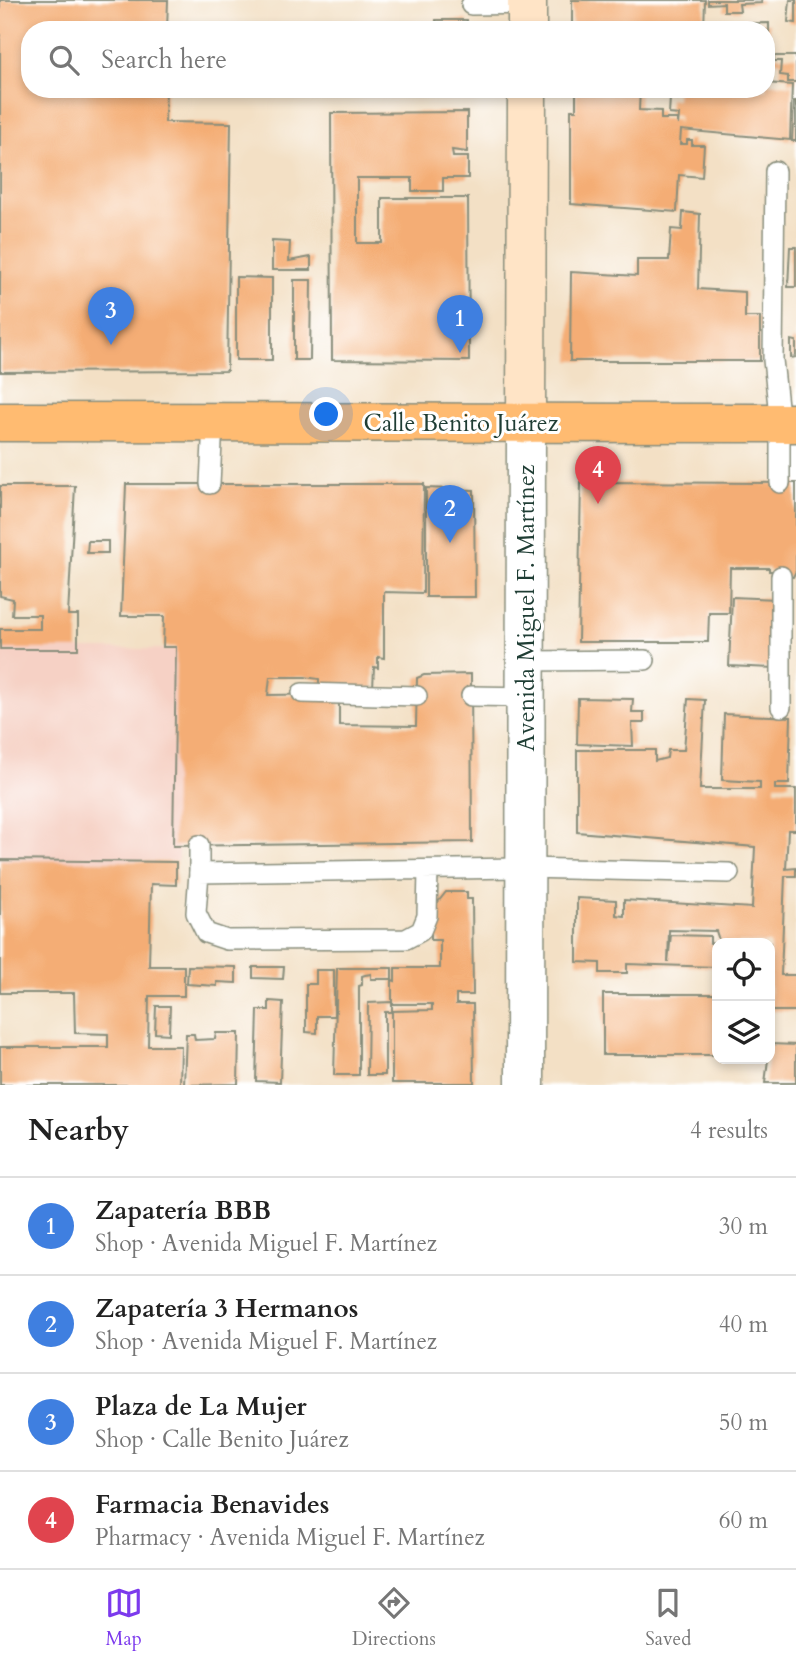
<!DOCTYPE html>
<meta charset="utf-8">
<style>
body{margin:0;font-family:Cardo,serif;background:#f6f6f6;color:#222}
.controls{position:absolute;right:21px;bottom:21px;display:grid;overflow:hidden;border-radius:14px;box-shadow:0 4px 10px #0003}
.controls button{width:63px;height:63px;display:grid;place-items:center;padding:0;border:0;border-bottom:2px solid #e0e0e0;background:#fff;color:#222;font:35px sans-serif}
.you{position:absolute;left:327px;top:415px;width:24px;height:24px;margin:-18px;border:5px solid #fff;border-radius:50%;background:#1a73e8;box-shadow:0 0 0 10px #1a73e833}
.badge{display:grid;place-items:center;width:46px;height:46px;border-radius:50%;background:#7c3aed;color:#fff;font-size:23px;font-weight:700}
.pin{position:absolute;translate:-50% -58px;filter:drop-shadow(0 2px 4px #0008)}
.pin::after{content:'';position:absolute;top:37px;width:24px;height:21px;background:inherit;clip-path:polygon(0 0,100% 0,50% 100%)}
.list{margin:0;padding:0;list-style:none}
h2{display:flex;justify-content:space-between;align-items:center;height:91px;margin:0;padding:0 28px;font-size:30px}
h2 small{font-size:23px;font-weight:400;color:#767676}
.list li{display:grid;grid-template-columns:46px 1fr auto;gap:21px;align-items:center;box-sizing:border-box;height:98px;padding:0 28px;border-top:2px solid #e0e0e0}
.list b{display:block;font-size:26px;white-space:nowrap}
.list p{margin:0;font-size:23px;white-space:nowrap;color:#767676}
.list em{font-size:23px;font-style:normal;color:#767676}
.icon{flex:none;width:38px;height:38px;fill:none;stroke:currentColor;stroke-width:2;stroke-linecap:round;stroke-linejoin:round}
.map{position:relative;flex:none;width:796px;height:1085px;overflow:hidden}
.search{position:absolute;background:#fff;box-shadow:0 4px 10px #0003;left:21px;right:21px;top:21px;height:77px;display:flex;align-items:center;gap:18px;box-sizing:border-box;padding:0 24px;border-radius:28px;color:#767676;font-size:26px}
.sheet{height:483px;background:#fff}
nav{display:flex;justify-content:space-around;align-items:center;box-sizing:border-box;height:98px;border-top:2px solid #e0e0e0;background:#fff;font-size:19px;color:#767676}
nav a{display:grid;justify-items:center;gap:4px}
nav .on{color:#7c3aed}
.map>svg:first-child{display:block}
.built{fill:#f6d1c5}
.building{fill:#f4ad75}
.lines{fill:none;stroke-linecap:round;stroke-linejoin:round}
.service-casing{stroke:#898e7c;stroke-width:22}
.tertiary-casing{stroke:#898e7c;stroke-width:41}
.secondary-casing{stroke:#898e7c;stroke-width:41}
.primary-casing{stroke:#898e7c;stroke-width:41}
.service{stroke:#fff;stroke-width:19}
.tertiary{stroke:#fff;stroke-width:38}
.secondary{stroke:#ffe4c6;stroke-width:38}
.primary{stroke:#ffbb71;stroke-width:38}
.labels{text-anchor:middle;stroke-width:6;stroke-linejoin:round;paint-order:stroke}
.street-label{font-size:24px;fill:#1f3d34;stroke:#fff}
</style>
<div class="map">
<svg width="796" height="1085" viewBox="0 0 796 1085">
<rect width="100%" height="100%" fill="#fff"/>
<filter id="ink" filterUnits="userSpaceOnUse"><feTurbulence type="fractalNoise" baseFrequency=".0143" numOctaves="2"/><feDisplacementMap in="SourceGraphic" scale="14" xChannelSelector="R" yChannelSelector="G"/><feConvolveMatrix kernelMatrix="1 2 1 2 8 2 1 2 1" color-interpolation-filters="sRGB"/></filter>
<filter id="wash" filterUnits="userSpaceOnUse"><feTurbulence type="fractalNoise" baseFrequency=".00686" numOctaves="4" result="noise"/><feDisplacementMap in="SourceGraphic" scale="28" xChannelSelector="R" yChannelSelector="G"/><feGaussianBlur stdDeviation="1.57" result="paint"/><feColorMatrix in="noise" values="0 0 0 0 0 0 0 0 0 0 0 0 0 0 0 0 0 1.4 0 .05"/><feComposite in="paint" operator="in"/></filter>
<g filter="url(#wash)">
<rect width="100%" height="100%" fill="#f3e0c5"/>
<polygon class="built" points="0,649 179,649 178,861 0,861"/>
<g id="blocks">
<g class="building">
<polygon points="0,0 168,0 167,30 30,30 30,89 166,89 165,122 231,123 227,371 0,372"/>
<polygon points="572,0 705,0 704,30 572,30"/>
<polygon points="708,0 761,0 762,3 739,4 740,11 724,11 724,3 708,4"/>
<polygon points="790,0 796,0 796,23 788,22"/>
<rect x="436" y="20" width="31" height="10"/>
<polygon points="769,23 769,56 766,56 766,30 709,30 709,24"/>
<polygon points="774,56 796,56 796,82 788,82 788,76 780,75 781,61 774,61"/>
<polygon points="766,83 792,85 790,140 681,130 680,144 687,144 687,140 692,140 692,145 704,145 702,177 679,175 677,212 571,204 571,110 576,110 576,89 640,89 639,110 661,111 661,119 677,119 678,125 679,115 669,114 670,98 677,99 677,89 766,89"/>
<polygon points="794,101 796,101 796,141 792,141"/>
<polygon points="467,112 467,152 452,150 453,157 468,157 468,178 443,178 443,191 412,191 412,178 357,178 357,243 382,243 382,198 468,198 469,361 332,360 331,113"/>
<polygon points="683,212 700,214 698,289 745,292 745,317 760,317 760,361 570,361 571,272 637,276 637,260 669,260 671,229 682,230"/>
<polygon points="272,241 290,242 289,261 311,257 311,270 272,270"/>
<polygon points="790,247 796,247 796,287 788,287"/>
<polygon points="236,277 272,278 272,360 236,360"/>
<polygon points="294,280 311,280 310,360 294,360"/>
<polygon points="791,340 796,341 796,357 791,358"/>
<polygon points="581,482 796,483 796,571 793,577 774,576 775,571 769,571 769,568 730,568 729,613 709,613 708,642 578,642"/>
<polygon points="126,484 424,484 423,593 384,592 384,658 378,657 378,668 374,667 373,688 319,685 319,679 305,677 270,677 268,695 339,694 339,725 416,726 417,678 424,675 471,674 472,842 173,846 176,647 163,647 164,616 121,616"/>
<polygon points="0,486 75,486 68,615 78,615 78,649 0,649 0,629 40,629 40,615 12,615 13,599 0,596"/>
<polygon points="426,488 474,490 475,597 426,597"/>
<polygon points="88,541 108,541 108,553 87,553"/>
<polygon points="732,597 777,599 774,668 729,666"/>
<polygon points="578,698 633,699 632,712 644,712 644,723 632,723 633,746 577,744"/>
<polygon points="688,699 705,700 700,789 760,789 760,782 722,780 724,714 791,717 789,784 775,784 775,789 796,789 796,830 788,830 786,869 796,868 796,876 785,876 781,975 796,975 796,1011 770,1011 770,943 720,943 716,931 669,930 668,962 671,935 710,936 710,943 717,944 717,967 627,964 627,973 600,973 600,963 577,962 577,898 616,900 616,915 624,916 624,900 752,908 755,847 577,832 577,750 655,750 655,761 667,758 668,750 684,750"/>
<polygon points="0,860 176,862 176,885 151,884 149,966 184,966 184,996 149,996 148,1046 181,1046 180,1085 0,1085 0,1047 108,1047 108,1034 75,1033 74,993 0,993"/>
<polygon points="446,892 467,892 467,899 472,899 473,995 456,995 456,1004 473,1004 474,1083 392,1083 392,1012 385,1012 385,1075 367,1075 368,1003 392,1002 392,1011 432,1010 432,1004 392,1004 392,980 395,981 395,968 440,968 440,940 431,940 431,901 438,902"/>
<polygon points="188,966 236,967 236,983 217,982 217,986 187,984"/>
<polygon points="253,967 284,967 283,979 253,978"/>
<polygon points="337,968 392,968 392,979 371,979 371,974 365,975 362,976 362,985 359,986 359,1075 334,1075"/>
<polygon points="316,970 334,970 334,1016 317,1016 317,1033 306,1032 306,984 316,984"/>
<rect x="603" y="994" width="114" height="61"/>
<polygon points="269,1001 283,1002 280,1082 256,1081 258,1010 269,1010"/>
<polygon points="156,1006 170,1006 169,1034 155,1033"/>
<polygon points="216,1033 239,1033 238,1084 184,1085 186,1034 194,1034 195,1040 215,1039"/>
<polygon points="770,1044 796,1045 796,1083 765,1083"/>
</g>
</g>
</g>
<g filter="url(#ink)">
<use href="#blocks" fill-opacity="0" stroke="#898e7c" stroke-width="2"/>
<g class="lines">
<g class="service-casing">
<g id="service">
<polyline points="471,5 527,4"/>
<polyline points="775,171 773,360 780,424 780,483"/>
<polyline points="210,484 213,422"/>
<polyline points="781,576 781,707"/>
<polyline points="526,661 645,660"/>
<polyline points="302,693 417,696"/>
<polyline points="471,696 526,697"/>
<polyline points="428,870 427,916 421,931 406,939 227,940 206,933 196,913 199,873 526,868 729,873"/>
<polyline points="199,873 199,845"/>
</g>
</g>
<g class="tertiary-casing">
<polyline id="tertiary" points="525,1085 526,424"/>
</g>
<g class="secondary-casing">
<g id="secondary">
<polyline points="527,30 527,0"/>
<polyline points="526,424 527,89"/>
</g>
</g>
<g class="primary-casing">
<polyline id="primary" points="0,422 796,423"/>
</g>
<use href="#service" class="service"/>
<use href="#tertiary" class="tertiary"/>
<use href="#secondary" class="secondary"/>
<use href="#primary" class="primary"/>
</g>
</g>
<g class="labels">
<g class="street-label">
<text x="461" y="431">Calle Benito Juárez</text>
<text transform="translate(526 608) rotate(-90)" y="8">Avenida Miguel F. Martínez</text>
</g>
</g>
</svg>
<div class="controls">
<button><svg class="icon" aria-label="locate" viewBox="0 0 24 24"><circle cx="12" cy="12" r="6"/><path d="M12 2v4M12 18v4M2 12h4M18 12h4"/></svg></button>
<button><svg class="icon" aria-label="layers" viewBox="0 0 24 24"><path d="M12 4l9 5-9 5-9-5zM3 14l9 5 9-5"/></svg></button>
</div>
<div class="you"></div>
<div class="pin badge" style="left:460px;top:353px;background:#3f7fe0">1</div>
<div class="pin badge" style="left:450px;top:543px;background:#3f7fe0">2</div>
<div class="pin badge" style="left:111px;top:345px;background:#3f7fe0">3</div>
<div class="pin badge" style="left:598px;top:504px;background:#e0444e">4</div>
<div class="search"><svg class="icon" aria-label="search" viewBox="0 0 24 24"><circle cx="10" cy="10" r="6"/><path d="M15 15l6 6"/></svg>Search here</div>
</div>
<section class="sheet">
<h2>Nearby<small>4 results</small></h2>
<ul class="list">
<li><span class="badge" style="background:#3f7fe0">1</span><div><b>Zapatería BBB</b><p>Shop · Avenida Miguel F. Martínez</p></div><em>30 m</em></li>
<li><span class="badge" style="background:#3f7fe0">2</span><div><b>Zapatería 3 Hermanos</b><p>Shop · Avenida Miguel F. Martínez</p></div><em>40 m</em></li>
<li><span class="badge" style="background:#3f7fe0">3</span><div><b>Plaza de La Mujer</b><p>Shop · Calle Benito Juárez</p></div><em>50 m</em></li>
<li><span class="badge" style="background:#e0444e">4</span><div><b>Farmacia Benavides</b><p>Pharmacy · Avenida Miguel F. Martínez</p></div><em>60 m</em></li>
</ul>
</section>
<nav>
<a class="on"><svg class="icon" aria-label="map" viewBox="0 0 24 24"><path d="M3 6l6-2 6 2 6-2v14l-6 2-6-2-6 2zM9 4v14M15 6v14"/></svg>Map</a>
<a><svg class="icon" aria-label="directions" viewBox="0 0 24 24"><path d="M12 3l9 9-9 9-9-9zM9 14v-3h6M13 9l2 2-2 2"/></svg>Directions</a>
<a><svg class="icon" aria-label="saved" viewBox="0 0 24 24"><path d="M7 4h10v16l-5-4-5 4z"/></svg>Saved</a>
</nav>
